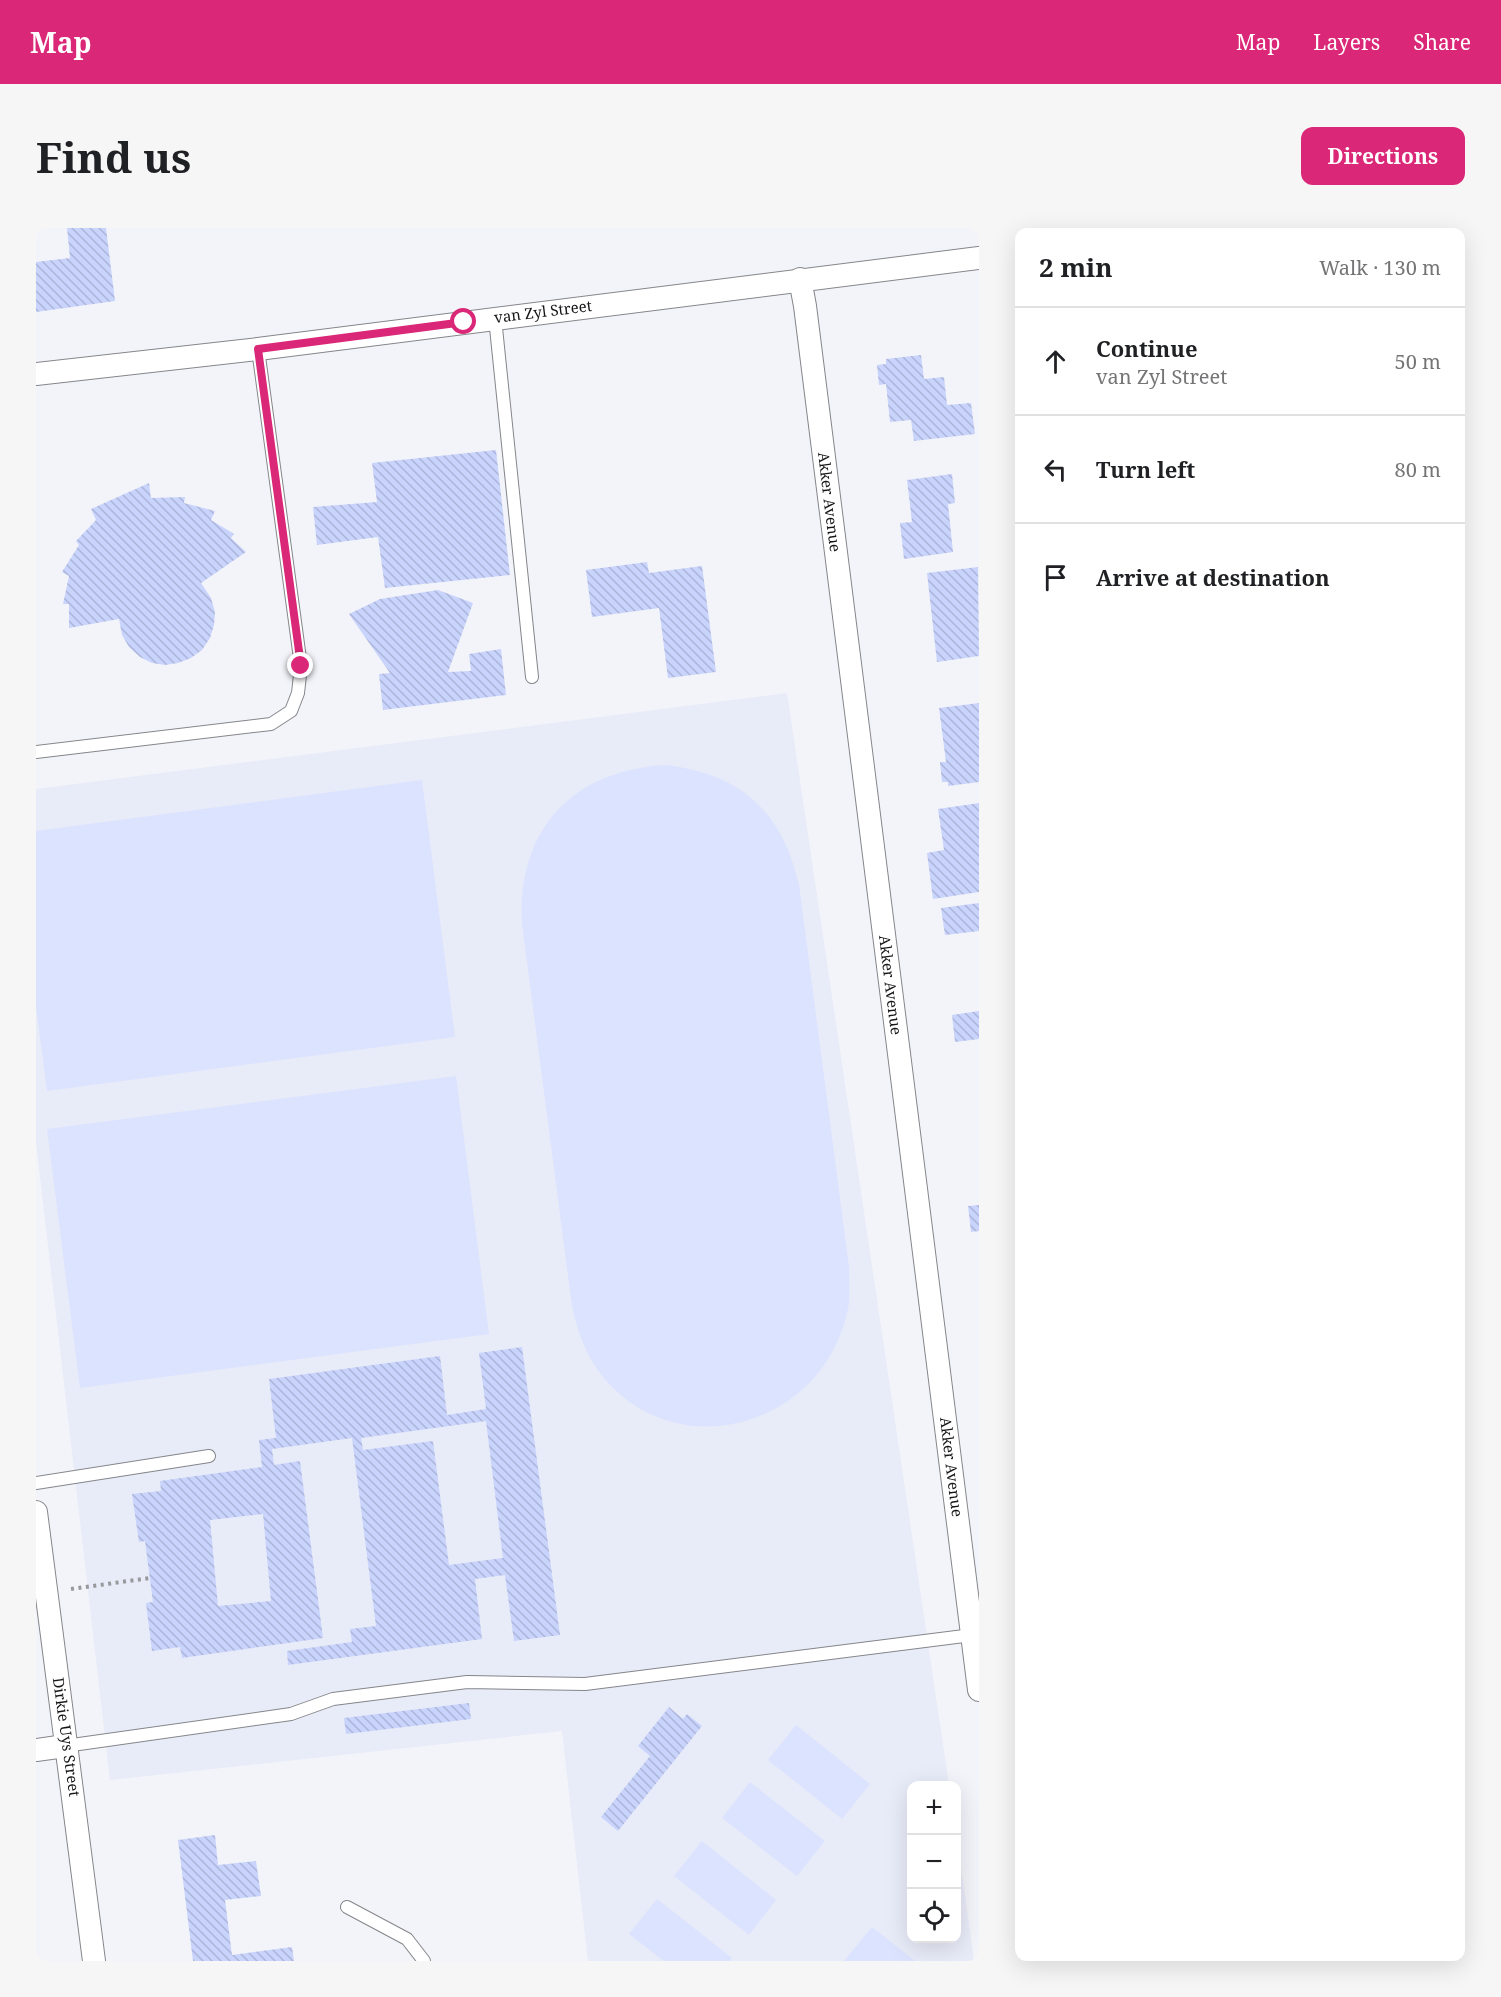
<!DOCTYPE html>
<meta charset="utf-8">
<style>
body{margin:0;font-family:"Noto Serif",serif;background:#f6f6f6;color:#202124}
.controls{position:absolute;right:18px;bottom:18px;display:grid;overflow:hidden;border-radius:12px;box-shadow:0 6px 24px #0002}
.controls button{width:54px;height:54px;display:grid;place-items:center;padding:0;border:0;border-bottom:2px solid #e0e0e0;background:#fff;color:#202124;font:30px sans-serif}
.stop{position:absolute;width:18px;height:18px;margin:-14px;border:4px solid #db2777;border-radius:50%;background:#fff}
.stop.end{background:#db2777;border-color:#fff;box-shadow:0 2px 6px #0008}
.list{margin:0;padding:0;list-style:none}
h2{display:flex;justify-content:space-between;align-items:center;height:78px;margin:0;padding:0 24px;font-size:26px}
h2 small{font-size:20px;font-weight:400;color:#757577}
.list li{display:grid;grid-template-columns:39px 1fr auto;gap:18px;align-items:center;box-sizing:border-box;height:108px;padding:0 24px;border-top:2px solid #e0e0e0}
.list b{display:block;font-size:22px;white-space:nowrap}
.list p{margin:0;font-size:20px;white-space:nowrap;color:#757577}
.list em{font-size:20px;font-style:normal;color:#757577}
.icon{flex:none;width:33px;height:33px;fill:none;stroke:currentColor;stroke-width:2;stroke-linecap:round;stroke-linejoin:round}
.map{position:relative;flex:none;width:943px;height:1733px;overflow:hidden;border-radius:12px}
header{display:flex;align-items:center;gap:36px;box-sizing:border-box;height:84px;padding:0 30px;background:#db2777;color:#fff}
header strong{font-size:28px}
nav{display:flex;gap:33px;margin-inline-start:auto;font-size:21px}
.intro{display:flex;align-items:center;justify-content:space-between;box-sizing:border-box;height:144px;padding:0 36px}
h1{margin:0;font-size:42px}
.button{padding:15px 27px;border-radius:12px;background:#db2777;color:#fff;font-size:21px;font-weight:700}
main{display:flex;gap:36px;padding:0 36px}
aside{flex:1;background:#fff;border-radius:12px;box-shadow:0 6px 24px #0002}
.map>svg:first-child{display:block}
.built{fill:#e8ebf8}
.pitch{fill:#dce3fe}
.building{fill:url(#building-back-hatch);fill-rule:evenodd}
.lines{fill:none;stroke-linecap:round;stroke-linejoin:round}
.service-casing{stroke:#84868a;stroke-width:14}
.minor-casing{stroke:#84868a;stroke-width:24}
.path{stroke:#98999d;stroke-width:4;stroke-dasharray:3 4.5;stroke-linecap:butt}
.service{stroke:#fff;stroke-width:12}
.minor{stroke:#fff;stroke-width:22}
.route{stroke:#db2777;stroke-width:8}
.labels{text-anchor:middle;stroke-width:4.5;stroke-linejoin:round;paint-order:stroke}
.street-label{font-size:15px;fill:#161618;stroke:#fff}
</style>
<header>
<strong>Map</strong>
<nav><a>Map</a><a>Layers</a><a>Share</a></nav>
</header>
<div class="intro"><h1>Find us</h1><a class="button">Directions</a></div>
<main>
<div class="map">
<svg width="943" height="1733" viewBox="0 0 943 1733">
<defs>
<pattern id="building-back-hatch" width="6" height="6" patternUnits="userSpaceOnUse" patternTransform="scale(1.5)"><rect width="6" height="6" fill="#c9d4fd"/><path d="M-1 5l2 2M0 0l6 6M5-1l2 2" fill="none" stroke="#acb5d8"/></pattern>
</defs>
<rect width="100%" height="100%" fill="#f3f4f9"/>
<polygon class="built" points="751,465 913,1557 876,1558 876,1710 920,1710 921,1609 938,1733 552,1733 526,1503 74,1552 0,914 0,561"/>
<g class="pitch">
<path d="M 630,537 C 705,546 746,583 763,657 L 813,1039 C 813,1056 815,1073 810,1089 C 781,1202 636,1239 564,1145 C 549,1125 541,1102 536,1078 L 486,696 C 481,602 536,542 630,537 Z"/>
<polygon points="386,552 419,809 11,863 0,779 0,603"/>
<polygon points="420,848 453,1106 44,1160 11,901"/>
<polygon points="760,1497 834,1556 806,1591 732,1532"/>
<polygon points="714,1554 789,1613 761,1648 686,1590"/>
<polygon points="666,1613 740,1672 713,1707 638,1648"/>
<polygon points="621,1671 696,1730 694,1733 628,1733 593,1706"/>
<polygon points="836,1699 879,1733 808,1733"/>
</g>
<g class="building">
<polygon points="31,0 70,0 79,73 0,84 0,34 34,30"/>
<polygon points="885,127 888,151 908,149 911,177 935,175 939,206 878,213 875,192 854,194 850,156 843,157 841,137 850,136 850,131"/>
<polygon points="460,222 474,347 349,360 342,309 281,317 277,279 341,274 336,235"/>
<polygon points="916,246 919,275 912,276 917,324 868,331 864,295 876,294 871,252"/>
<polygon points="113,255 115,270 149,269 148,275 179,283 175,292 198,306 195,310 210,324 165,355 175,370 179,384 178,397 174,410 166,422 155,430 142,435 129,437 116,435 104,429 93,419 86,407 83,391 33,400 33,376 27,376 33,348 26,344 43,317 40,313 60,292 55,281"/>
<polygon points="611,334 613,345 666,338 680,444 632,450 623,380 556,389 550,342"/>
<polygon points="942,339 943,428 901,434 891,345"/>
<polygon points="402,362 437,375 412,444 435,443 433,426 465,421 470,467 347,482 343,446 354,445 313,386 344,371"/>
<polygon points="943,475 943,554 912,558 912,554 906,554 904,534 910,534 903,480"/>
<polygon points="943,575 943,664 897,671 891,625 908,622 902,581"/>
<polygon points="943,675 943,703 909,707 905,680"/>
<polygon points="943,783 943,811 919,814 916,787"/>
<polygon points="943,977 943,1003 935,1004 932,978"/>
<path d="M 486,1119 L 524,1407 L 478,1413 L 469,1347 L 439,1351 L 446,1411 L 252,1437 L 251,1423 L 316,1414 L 314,1401 L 340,1398 L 316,1210 L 236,1221 L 238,1237 L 264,1233 L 287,1410 L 146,1430 L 144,1419 L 116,1423 L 110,1375 L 117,1374 L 109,1313 L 103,1314 L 96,1266 L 125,1263 L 124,1253 L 226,1239 L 223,1212 L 240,1210 L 233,1151 L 404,1128 L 411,1187 L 450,1181 L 443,1125 ZM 450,1193 L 467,1330 L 413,1337 L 397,1213 L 327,1222 L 325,1210 ZM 227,1286 L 235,1373 L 182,1378 L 174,1292 Z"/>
<polygon points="433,1475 435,1491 310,1506 308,1490"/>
<polygon points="633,1479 647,1491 651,1486 666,1498 582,1603 565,1589 614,1528 602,1518"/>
<polygon points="179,1607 182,1637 220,1633 225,1668 189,1672 196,1727 256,1719 258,1733 157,1733 142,1612"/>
</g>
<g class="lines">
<g class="service-casing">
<g id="service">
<polyline points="459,90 496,449"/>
<polyline points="0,524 235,496 255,483 262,465 265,438 222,121"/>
<polyline points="0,1255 173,1228"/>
<polyline points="29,1518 255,1486 297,1471 431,1454 549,1456 936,1407"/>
<polyline points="311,1679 371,1711 388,1733"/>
</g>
</g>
<g class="minor-casing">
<g id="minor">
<polyline points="764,51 769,78 943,1462"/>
<polyline points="0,146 222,121 943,30"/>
<polyline points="0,1284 58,1733"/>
<polyline points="0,1522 29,1518"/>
</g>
</g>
<polyline class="path" points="35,1361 114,1350"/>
<use href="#service" class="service"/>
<use href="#minor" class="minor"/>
</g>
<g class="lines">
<polyline class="route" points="265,438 222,121 428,94"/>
</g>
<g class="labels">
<g class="street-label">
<text transform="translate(507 84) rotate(-7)" y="5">van Zyl Street</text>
<text transform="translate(793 274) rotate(83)" y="5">Akker Avenue</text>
<text transform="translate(854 757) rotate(83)" y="5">Akker Avenue</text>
<text transform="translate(915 1239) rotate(83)" y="5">Akker Avenue</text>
<text transform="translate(30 1509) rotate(82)" y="5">Dirkie Uys Street</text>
</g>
</g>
</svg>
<div class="controls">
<button>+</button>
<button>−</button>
<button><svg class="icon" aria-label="locate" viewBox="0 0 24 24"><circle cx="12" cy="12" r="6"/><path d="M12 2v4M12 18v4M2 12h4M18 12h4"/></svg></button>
</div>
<div class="stop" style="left:428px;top:94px"></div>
<div class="stop end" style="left:265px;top:438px"></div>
</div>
<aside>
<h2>2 min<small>Walk · 130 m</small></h2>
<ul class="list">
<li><svg class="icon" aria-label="ahead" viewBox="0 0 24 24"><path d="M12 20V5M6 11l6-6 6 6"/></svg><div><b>Continue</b><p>van Zyl Street</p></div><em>50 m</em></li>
<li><svg class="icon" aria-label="left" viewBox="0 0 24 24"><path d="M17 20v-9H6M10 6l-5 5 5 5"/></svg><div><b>Turn left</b></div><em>80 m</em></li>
<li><svg class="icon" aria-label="arrive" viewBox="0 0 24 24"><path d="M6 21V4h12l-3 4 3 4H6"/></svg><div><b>Arrive at destination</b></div></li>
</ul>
</aside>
</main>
